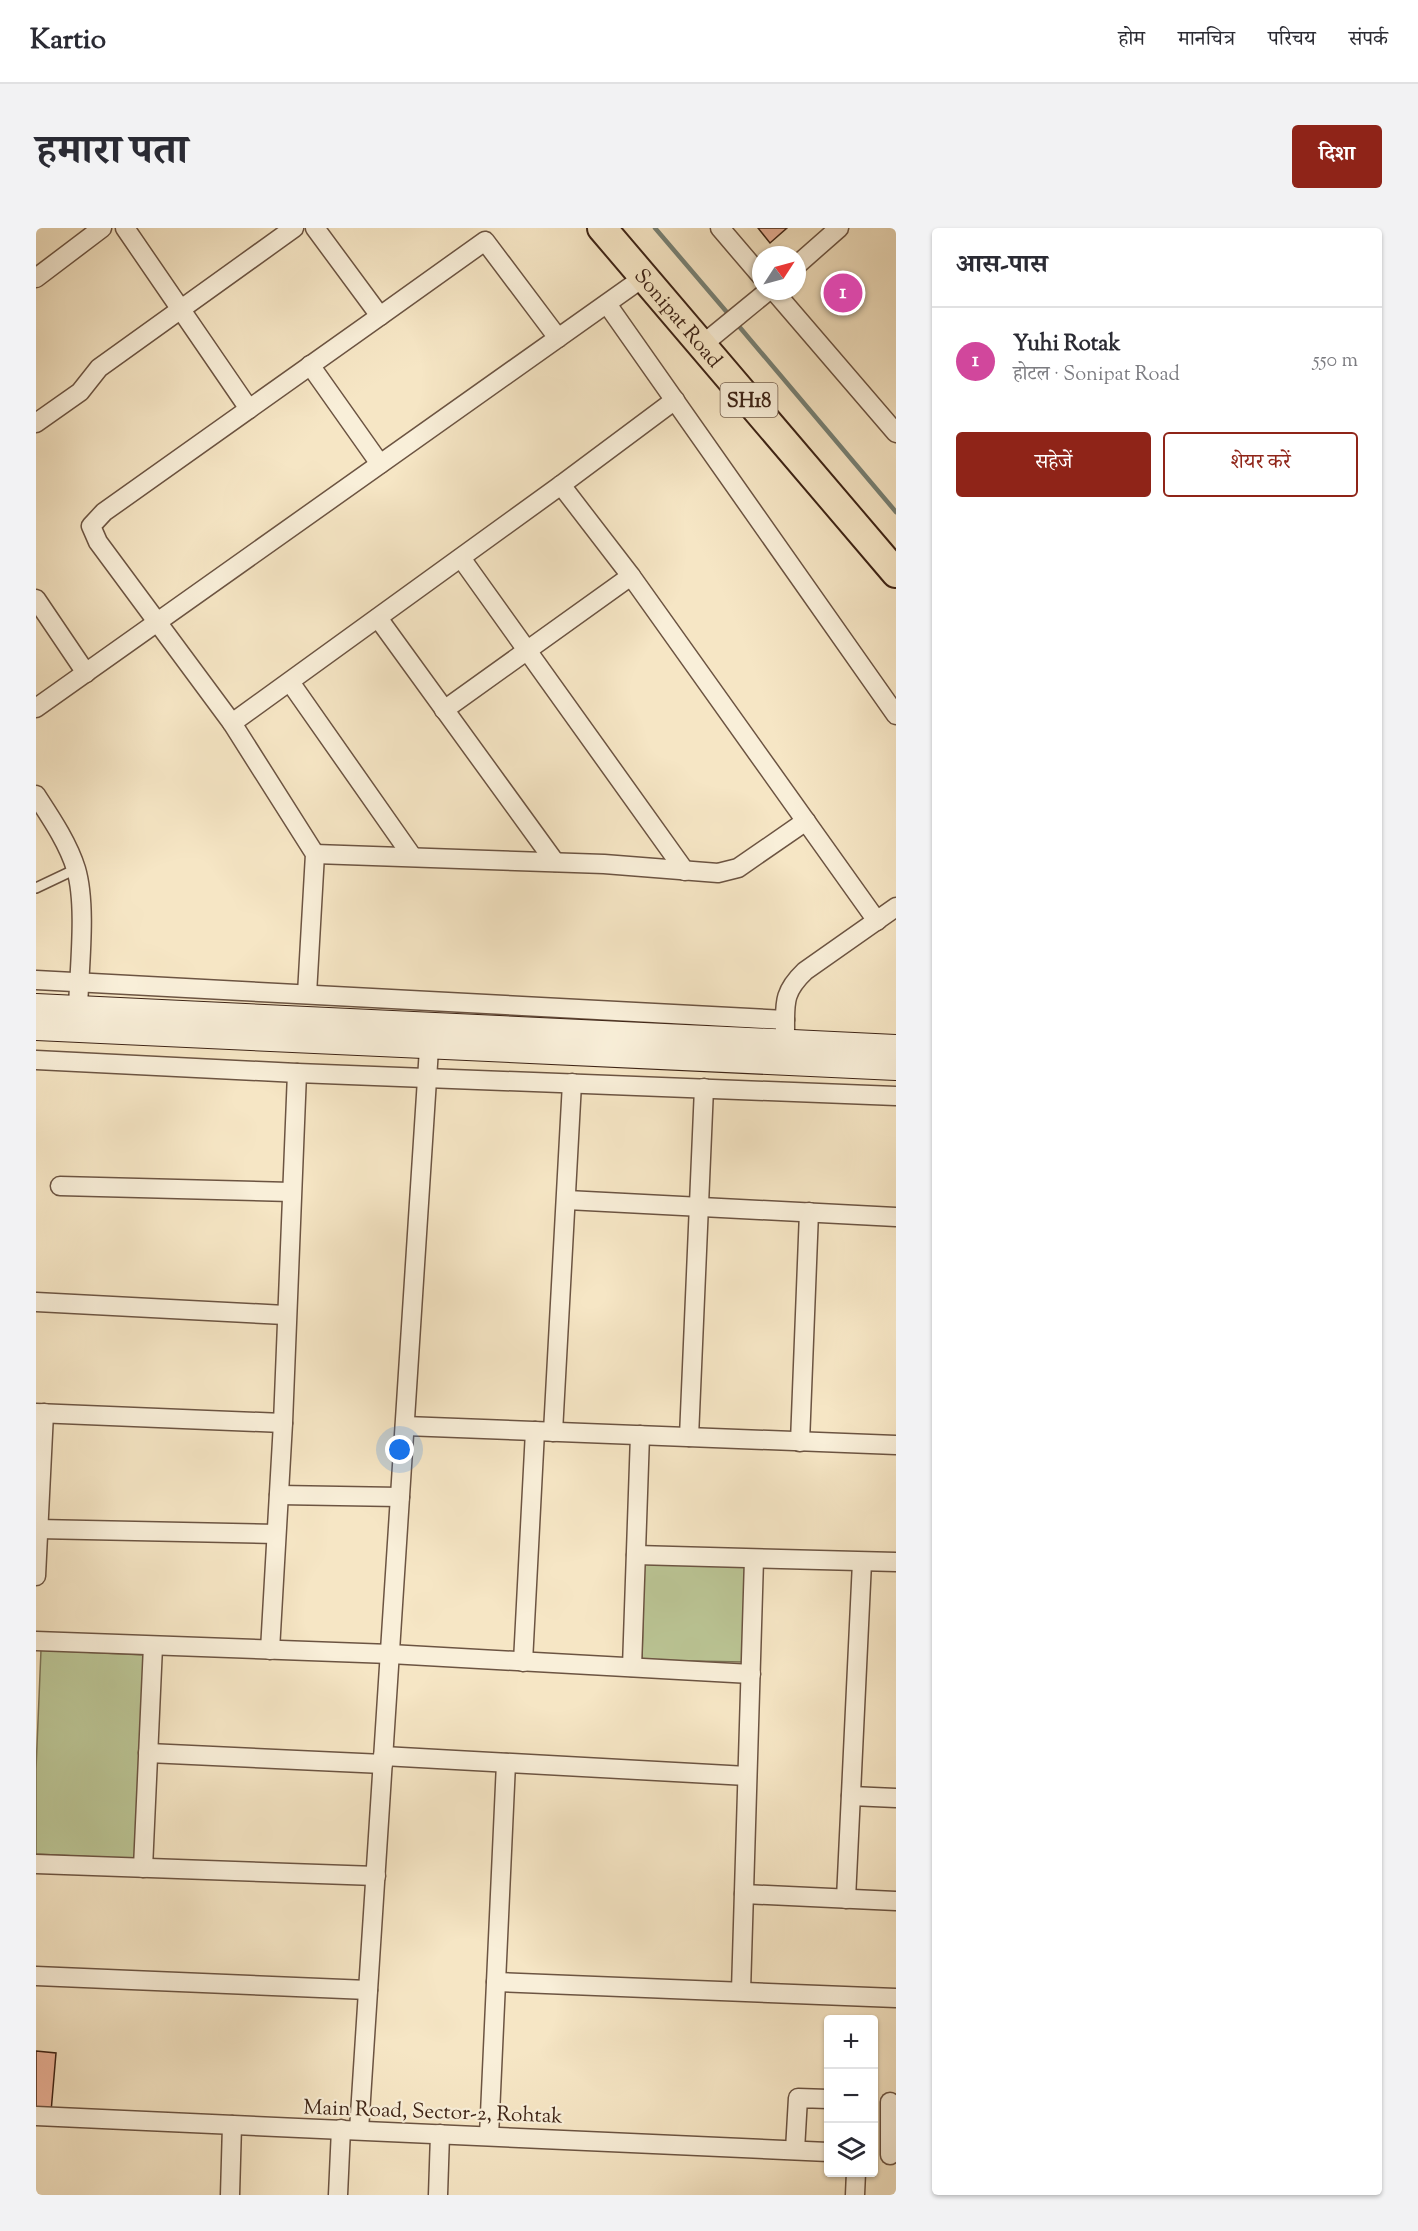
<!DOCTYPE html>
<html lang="hi">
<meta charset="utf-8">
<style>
body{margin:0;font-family:"Sorts Mill Goudy","Noto Serif Devanagari",serif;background:#f2f2f3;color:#2b2b33}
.controls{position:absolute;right:18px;bottom:18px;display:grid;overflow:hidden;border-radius:6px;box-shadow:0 2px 4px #0004}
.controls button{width:54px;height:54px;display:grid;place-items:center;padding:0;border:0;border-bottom:2px solid #e1e1e2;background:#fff;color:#2b2b33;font:30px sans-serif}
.compass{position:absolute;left:716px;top:18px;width:54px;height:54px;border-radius:50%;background:#fff;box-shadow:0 2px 4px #0004;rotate:54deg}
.you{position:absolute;left:364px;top:1222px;width:21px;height:21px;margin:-15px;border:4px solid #fff;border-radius:50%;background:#1a73e8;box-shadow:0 0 0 9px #1a73e833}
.badge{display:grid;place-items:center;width:39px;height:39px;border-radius:50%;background:#8f2418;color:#fff;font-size:20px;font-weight:700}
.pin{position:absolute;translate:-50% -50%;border:3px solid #fff;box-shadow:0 2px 6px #0006}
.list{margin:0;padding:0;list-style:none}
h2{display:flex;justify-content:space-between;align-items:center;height:78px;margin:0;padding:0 24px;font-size:26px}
h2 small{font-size:20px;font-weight:400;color:#7c7c81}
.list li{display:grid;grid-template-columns:39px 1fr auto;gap:18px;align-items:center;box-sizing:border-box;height:108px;padding:0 24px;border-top:2px solid #e1e1e2}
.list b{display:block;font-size:22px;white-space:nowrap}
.list p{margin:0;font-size:20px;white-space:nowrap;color:#7c7c81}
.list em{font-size:20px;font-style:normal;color:#7c7c81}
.actions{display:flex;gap:12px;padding:18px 24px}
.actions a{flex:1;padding:14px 0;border:2px solid #8f2418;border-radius:6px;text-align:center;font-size:21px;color:#8f2418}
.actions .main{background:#8f2418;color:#fff}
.icon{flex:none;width:33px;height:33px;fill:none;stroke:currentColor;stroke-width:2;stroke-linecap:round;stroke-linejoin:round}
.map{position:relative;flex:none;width:860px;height:1967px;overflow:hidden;border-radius:6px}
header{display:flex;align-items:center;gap:36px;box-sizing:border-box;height:84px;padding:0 30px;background:#fff;border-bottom:2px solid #e1e1e2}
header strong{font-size:28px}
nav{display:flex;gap:33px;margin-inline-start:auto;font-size:21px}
.intro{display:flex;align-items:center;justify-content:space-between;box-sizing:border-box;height:144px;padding:0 36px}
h1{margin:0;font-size:42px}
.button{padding:15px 27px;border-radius:6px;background:#8f2418;color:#fff;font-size:21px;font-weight:700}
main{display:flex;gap:36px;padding:0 36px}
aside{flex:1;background:#fff;border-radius:6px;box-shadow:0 2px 4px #0004}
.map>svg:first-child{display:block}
.green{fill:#bbc595;stroke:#7c7456;stroke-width:1.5}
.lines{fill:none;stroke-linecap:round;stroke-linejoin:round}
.stream{stroke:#778175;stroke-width:4.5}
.building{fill:#edb49a;stroke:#3e2416;stroke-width:1.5}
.lane-casing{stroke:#6c5442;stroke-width:12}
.street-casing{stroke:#6c5442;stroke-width:21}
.secondary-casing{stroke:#3e2416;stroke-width:28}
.primary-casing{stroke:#3e2416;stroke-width:32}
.lane{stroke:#f9efd9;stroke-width:9}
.street{stroke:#f9efd9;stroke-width:18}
.secondary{stroke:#f9efd9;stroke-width:26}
.primary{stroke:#f6e6c5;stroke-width:28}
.labels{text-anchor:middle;stroke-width:4.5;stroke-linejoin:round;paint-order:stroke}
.shield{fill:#f9efd9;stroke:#766150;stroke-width:1.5}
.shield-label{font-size:20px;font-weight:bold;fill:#3e2416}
.street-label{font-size:21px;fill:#3e2416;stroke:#f9efd9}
</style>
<header>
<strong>Kartio</strong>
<nav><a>होम</a><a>मानचित्र</a><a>परिचय</a><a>संपर्क</a></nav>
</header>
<div class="intro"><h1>हमारा पता</h1><a class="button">दिशा</a></div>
<main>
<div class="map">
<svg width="860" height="1967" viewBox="0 0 860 1967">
<rect width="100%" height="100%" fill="#f6e6c5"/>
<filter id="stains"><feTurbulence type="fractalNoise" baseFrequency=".00333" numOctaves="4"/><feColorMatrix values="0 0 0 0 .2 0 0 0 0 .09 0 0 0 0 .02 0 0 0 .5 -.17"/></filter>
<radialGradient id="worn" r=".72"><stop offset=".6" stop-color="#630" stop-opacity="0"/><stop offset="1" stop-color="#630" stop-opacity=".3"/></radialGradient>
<g class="green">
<polygon points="608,1336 709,1338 708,1434 606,1432"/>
<polygon points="5,1422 108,1427 99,1631 0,1626 0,1541"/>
</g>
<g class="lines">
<g class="stream">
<polyline points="619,0 695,89"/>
<polyline points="701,96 860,284"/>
</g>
</g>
<g class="building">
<polygon points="722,0 751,0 734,15"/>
<polygon points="0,1823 20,1825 15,1884 0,1884"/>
</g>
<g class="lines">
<g class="lane-casing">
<polyline id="lane" points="0,660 40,641"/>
</g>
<g class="street-casing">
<g id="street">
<polyline points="89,0 213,181"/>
<polyline points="279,0 344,88 449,13 522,110"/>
<polyline points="684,0 725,48"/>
<polyline points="761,37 803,0"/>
<polyline points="0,50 66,0"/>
<polyline points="738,63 860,205"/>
<polyline points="571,76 860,487"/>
<polyline points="666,117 732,63"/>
<polyline points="274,137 344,236"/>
<polyline points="0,195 44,164 63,140 258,0"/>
<polyline points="525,257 595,348 841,693"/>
<polyline points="425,330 649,643"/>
<polyline points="0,371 50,445"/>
<polyline points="342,390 519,634"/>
<polyline points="254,454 376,628"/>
<polyline points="0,480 608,49"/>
<polyline points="408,482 595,348"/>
<polyline points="196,495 525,257 639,172"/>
<path d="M 0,567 C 15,590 32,615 40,641 C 51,678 43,741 42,781"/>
<polyline points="279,626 568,636 682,645 702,640 770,593"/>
<polyline points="0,752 749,792"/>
<polyline points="271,766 279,626 196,495 62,314 55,298 68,284 344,88"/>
<path d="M 749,803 C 749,775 747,764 769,743 L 860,679"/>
<polyline points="0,832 261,845 860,868"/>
<polyline points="24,958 255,964"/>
<polyline points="531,972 860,989"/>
<polyline points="0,1074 249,1087"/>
<polyline points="0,1185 247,1195"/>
<polyline points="369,1198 860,1217"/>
<polyline points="517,1204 536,855"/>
<polyline points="653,1209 668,860"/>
<polyline points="764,1214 773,984"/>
<polyline points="243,1267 364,1269"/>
<polyline points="2,1301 240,1306"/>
<polyline points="600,1327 860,1334"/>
<polyline points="0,1348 8,1185"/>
<polyline points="0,1413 354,1426 715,1446"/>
<polyline points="234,1422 247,1195 261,845"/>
<polyline points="487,1434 499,1203"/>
<polyline points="596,1439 604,1207"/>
<polyline points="112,1525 347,1536"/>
<polyline points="347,1528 711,1548"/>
<polyline points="815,1568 860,1570"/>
<polyline points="0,1636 340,1648"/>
<polyline points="107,1640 117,1418"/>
<polyline points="708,1666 860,1673"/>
<polyline points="810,1671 826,1334"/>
<polyline points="0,1748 332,1762"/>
<polyline points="460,1754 860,1770"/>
<polyline points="705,1763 718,1331"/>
<polyline points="0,1888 792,1924"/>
<polyline points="323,1902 394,805"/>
<polyline points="453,1908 470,1535"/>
<polyline points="759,1922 762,1870 792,1871"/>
<polyline points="854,1927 854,1874"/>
<polyline points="194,1967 196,1897"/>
<polyline points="302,1967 305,1901"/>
<polyline points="402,1967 404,1906"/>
<polyline points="819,1967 820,1944"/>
</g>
</g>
<g class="secondary-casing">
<g id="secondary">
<polyline points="0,779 860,820"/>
<polyline points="0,799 860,839"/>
</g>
</g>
<g class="primary-casing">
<g id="primary">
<path id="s1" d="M 566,0 L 860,345"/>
</g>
</g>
<use href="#lane" class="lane"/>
<use href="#street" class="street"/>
<use href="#secondary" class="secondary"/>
<use href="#primary" class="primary"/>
</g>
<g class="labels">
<rect class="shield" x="684.5" y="155" width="57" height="34" rx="4.5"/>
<g class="shield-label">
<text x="713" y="179">SH18</text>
</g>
<g class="street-label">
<text dy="7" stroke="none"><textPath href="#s1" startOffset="118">Sonipat Road</textPath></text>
<text transform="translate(397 1883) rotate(2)" y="7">Main Road, Sector-2, Rohtak</text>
</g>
</g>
<rect width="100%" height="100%" filter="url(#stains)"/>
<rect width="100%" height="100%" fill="url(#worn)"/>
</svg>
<div class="controls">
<button>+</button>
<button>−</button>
<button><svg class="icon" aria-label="layers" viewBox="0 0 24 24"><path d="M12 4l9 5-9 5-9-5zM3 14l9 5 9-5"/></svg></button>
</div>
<svg class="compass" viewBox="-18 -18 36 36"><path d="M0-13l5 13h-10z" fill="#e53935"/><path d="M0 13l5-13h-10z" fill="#7c7c81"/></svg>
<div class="you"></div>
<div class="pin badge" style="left:807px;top:65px;background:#d1479c">1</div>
</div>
<aside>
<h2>आस-पास<small></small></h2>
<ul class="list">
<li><span class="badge" style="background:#d1479c">1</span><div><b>Yuhi Rotak</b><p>होटल · Sonipat Road</p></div><em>550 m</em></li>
</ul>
<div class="actions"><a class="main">सहेजें</a><a>शेयर करें</a></div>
</aside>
</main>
